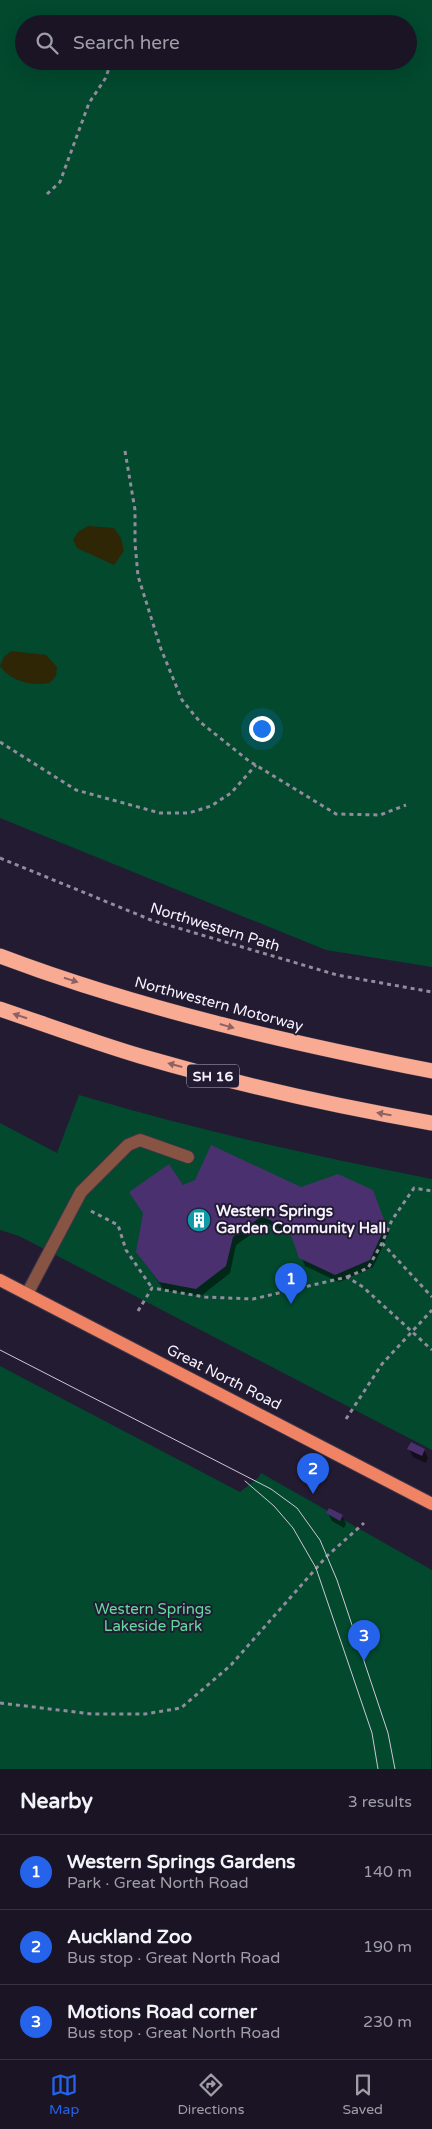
<!DOCTYPE html>
<meta charset="utf-8">
<style>
body{margin:0;font-family:"Varela Round",sans-serif;background:#231d2d;color:#f1f3f6}
.you{position:absolute;left:261px;top:728px;width:18px;height:18px;margin:-12px;border:4px solid #fff;border-radius:50%;background:#1a73e8;box-shadow:0 0 0 8px #1a73e833}
.badge{display:grid;place-items:center;width:32px;height:32px;border-radius:50%;background:#2563eb;color:#fff;font-size:16px;font-weight:700}
.pin{position:absolute;translate:-50% -41px;filter:drop-shadow(0 1px 2px #0008)}
.pin::after{content:'';position:absolute;top:26px;width:18px;height:15px;background:inherit;clip-path:polygon(0 0,100% 0,50% 100%)}
.list{margin:0;padding:0;list-style:none}
h2{display:flex;justify-content:space-between;align-items:center;height:65px;margin:0;padding:0 20px;font-size:21px}
h2 small{font-size:16px;font-weight:400;color:#9f9ea7}
.list li{display:grid;grid-template-columns:32px 1fr auto;gap:15px;align-items:center;box-sizing:border-box;height:75px;padding:0 20px;border-top:1px solid #383342}
.list b{display:block;font-size:19px;white-space:nowrap}
.list p{margin:0;font-size:16px;white-space:nowrap;color:#9f9ea7}
.list em{font-size:16px;font-style:normal;color:#9f9ea7}
.icon{flex:none;width:28px;height:28px;fill:none;stroke:currentColor;stroke-width:2;stroke-linecap:round;stroke-linejoin:round}
.map{position:relative;flex:none;width:432px;height:1769px;overflow:hidden}
.search{position:absolute;background:#1a1425;box-shadow:0 5px 20px #0002;left:15px;right:15px;top:15px;height:55px;display:flex;align-items:center;gap:12px;box-sizing:border-box;padding:0 18px;border-radius:28px;color:#9f9ea7;font-size:19px}
.sheet{height:290px;background:#1a1425}
nav{display:flex;justify-content:space-around;align-items:center;box-sizing:border-box;height:70px;border-top:1px solid #383342;background:#1a1425;font-size:14px;color:#9f9ea7}
nav a{display:grid;justify-items:center;gap:2px}
nav .on{color:#2563eb}
.map>svg:first-child{display:block}
.green{fill:#02492e;fill-rule:evenodd}
.sand{fill:#2f2605}
.shadow{fill:#0007}
.building{fill:#4a306f}
.lines{fill:none;stroke-linecap:round;stroke-linejoin:round}
.minor-casing{stroke:#3c3549;stroke-width:14}
.major-casing{stroke:#3c3549;stroke-width:14}
.highway-casing{stroke:#3c3549;stroke-width:16}
.path{stroke:#928c9d;stroke-width:3;stroke-dasharray:4 4;stroke-linecap:butt}
.minor{stroke:#875343;stroke-width:12}
.major{stroke:#ef8363;stroke-width:12}
.highway{stroke:#f9aa92;stroke-width:15}
.tram{stroke:#ccc7d5;stroke-width:1}
.oneway{fill:#8e6262}
.labels{text-anchor:middle;stroke-width:4;stroke-linejoin:round;paint-order:stroke}
.shield{fill:#231b31;stroke:#b6b1c0;stroke-width:1}
.shield-label{font-size:14px;font-weight:bold;fill:#f5f1fd}
.street-label{font-size:15px;fill:#f5f1fd;stroke:#231b31}
.poi-label{font-size:15px;font-weight:bold;fill:#f5f1fd;stroke:#231b31;text-anchor:start}
.park-label{font-size:15px;fill:#63d9a0;stroke:#231b31}
</style>
<div class="map">
<svg width="432" height="1769" viewBox="0 0 432 1769">
<rect width="100%" height="100%" fill="#231b31"/>
<g class="green">
<path d="M 0,0 L 432,0 L 432,967 L 326,950 L 0,818 ZM 24,24 L 408,24 L 408,61 L 24,61 Z"/>
<path d="M 79,1095 C 196,1130 313,1156 432,1179 L 432,1450 L 19,1236 L 0,1230 L 0,1123 L 57,1153 Z"/>
<polygon points="0,1366 240,1492 258,1478 261,1473 432,1570 431,1769 0,1769"/>
</g>
<g class="sand">
<polygon points="88,526 114,528 121,538 124,551 114,565 77,548 73,540 78,532"/>
<path d="M 11,651 L 46,655 L 57,667 L 56,676 L 50,683 C 30,686 12,682 0,666 L 4,657 Z"/>
</g>
<g class="shadow">
<polygon points="183,1187 372,1191 389,1233 373,1267 339,1282 305,1266 293,1236 267,1223 236,1245 230,1273 201,1296 164,1290 142,1259"/>
<polygon points="409,1449 424,1450 428,1458 426,1463 413,1457"/>
<polygon points="328,1513 342,1516 346,1524 344,1528 332,1521"/>
</g>
<g class="building">
<polygon points="211,1145 301,1187 338,1174 373,1190 386,1225 370,1260 335,1275 299,1258 289,1230 262,1216 233,1237 226,1266 196,1289 159,1282 136,1252 143,1213 129,1192 169,1164 183,1185 195,1180"/>
<polygon points="411,1442 425,1449 422,1456 407,1449"/>
<polygon points="329,1508 343,1515 340,1521 326,1513"/>
</g>
<g class="lines">
<g class="minor-casing">
<polyline id="minor" points="27,1294 81,1192 128,1145 140,1140 188,1157"/>
</g>
<g class="major-casing">
<polyline id="major" points="0,1280 432,1504"/>
</g>
<g class="highway-casing">
<g id="highway">
<path d="M 0,956 C 140,1009 286,1042 432,1071"/>
<path d="M 0,1009 C 47,1025 93,1042 140,1056 C 236,1084 334,1106 432,1123"/>
</g>
</g>
<g class="path">
<polyline points="47,194 60,182 89,103 105,79 112,61"/>
<polyline points="125,451 135,510 135,543 138,576 161,649 182,700 200,722 249,761 336,814 380,815 406,805"/>
<polyline points="0,742 76,790 160,813 189,813 211,806 231,793 256,765"/>
<polyline points="0,858 151,920 337,975 432,992"/>
<polyline points="91,1211 118,1225 126,1250 152,1288"/>
<polyline points="382,1243 432,1297"/>
<polyline points="347,1277 368,1268 382,1243 392,1220 414,1188 432,1191"/>
<polyline points="138,1311 152,1288 205,1297 253,1299 347,1277 363,1287 432,1350"/>
<polyline points="346,1419 382,1364 432,1310"/>
<polyline points="0,1703 92,1714 145,1714 181,1708 231,1665 327,1556 364,1523"/>
</g>
<use href="#minor" class="minor"/>
<use href="#major" class="major"/>
<use href="#highway" class="highway"/>
<g class="tram">
<polyline points="0,1350 271,1489 297,1508 320,1540 337,1580 388,1733 395,1769"/>
<polyline points="245,1481 274,1506 293,1528 316,1568 372,1733 378,1769"/>
</g>
</g>
<defs><path id="oneway-solid" d="M-6-.8H1V-3.2L6.5 0L1 3.2V.8H-6Z" transform="scale(1.25)"/></defs>
<g class="oneway">
<use href="#oneway-solid" transform="translate(71 980) rotate(18)"/>
<use href="#oneway-solid" transform="translate(20 1016) rotate(-162)"/>
<use href="#oneway-solid" transform="translate(227 1026) rotate(16)"/>
<use href="#oneway-solid" transform="translate(175 1065) rotate(-165)"/>
<use href="#oneway-solid" transform="translate(384 1114) rotate(-170)"/>
</g>
<defs>
<g id="building-disc" transform="scale(1.25)"><circle r="9.5" fill="#0f9aa8" stroke="#231b31"/><path d="M-4-6H4V6H1V3H-1V6H-4ZM-2.5-4.3h1.7v1.8h-1.7ZM.8-4.3h1.7v1.8H.8ZM-2.5-1h1.7V.8h-1.7ZM.8-1h1.7V.8H.8Z" fill="#fff"/></g>
</defs>
<g fill-rule="evenodd">
<use href="#building-disc" x="199" y="1220"/>
</g>
<g class="labels">
<rect class="shield" x="187" y="1064.5" width="52" height="23" rx="4"/>
<g class="shield-label">
<text x="213" y="1081">SH 16</text>
</g>
<g class="street-label">
<text transform="translate(215 927) rotate(17)" y="5">Northwestern Path</text>
<text transform="translate(219 1004) rotate(15)" y="5">Northwestern Motorway</text>
<text transform="translate(224 1377) rotate(27)" y="5">Great North Road</text>
</g>
<g class="poi-label">
<text x="216" y="1216">Western Springs<tspan x="216" dy="17">Garden Community Hall</tspan></text>
</g>
<g class="park-label">
<text x="153" y="1614">Western Springs<tspan x="153" dy="17">Lakeside Park</tspan></text>
</g>
</g>
</svg>
<div class="you"></div>
<div class="pin badge" style="left:291px;top:1304px">1</div>
<div class="pin badge" style="left:313px;top:1494px">2</div>
<div class="pin badge" style="left:364px;top:1661px">3</div>
<div class="search"><svg class="icon" aria-label="search" viewBox="0 0 24 24"><circle cx="10" cy="10" r="6"/><path d="M15 15l6 6"/></svg>Search here</div>
</div>
<section class="sheet">
<h2>Nearby<small>3 results</small></h2>
<ul class="list">
<li><span class="badge">1</span><div><b>Western Springs Gardens</b><p>Park · Great North Road</p></div><em>140 m</em></li>
<li><span class="badge">2</span><div><b>Auckland Zoo</b><p>Bus stop · Great North Road</p></div><em>190 m</em></li>
<li><span class="badge">3</span><div><b>Motions Road corner</b><p>Bus stop · Great North Road</p></div><em>230 m</em></li>
</ul>
</section>
<nav>
<a class="on"><svg class="icon" aria-label="map" viewBox="0 0 24 24"><path d="M3 6l6-2 6 2 6-2v14l-6 2-6-2-6 2zM9 4v14M15 6v14"/></svg>Map</a>
<a><svg class="icon" aria-label="directions" viewBox="0 0 24 24"><path d="M12 3l9 9-9 9-9-9zM9 14v-3h6M13 9l2 2-2 2"/></svg>Directions</a>
<a><svg class="icon" aria-label="saved" viewBox="0 0 24 24"><path d="M7 4h10v16l-5-4-5 4z"/></svg>Saved</a>
</nav>
